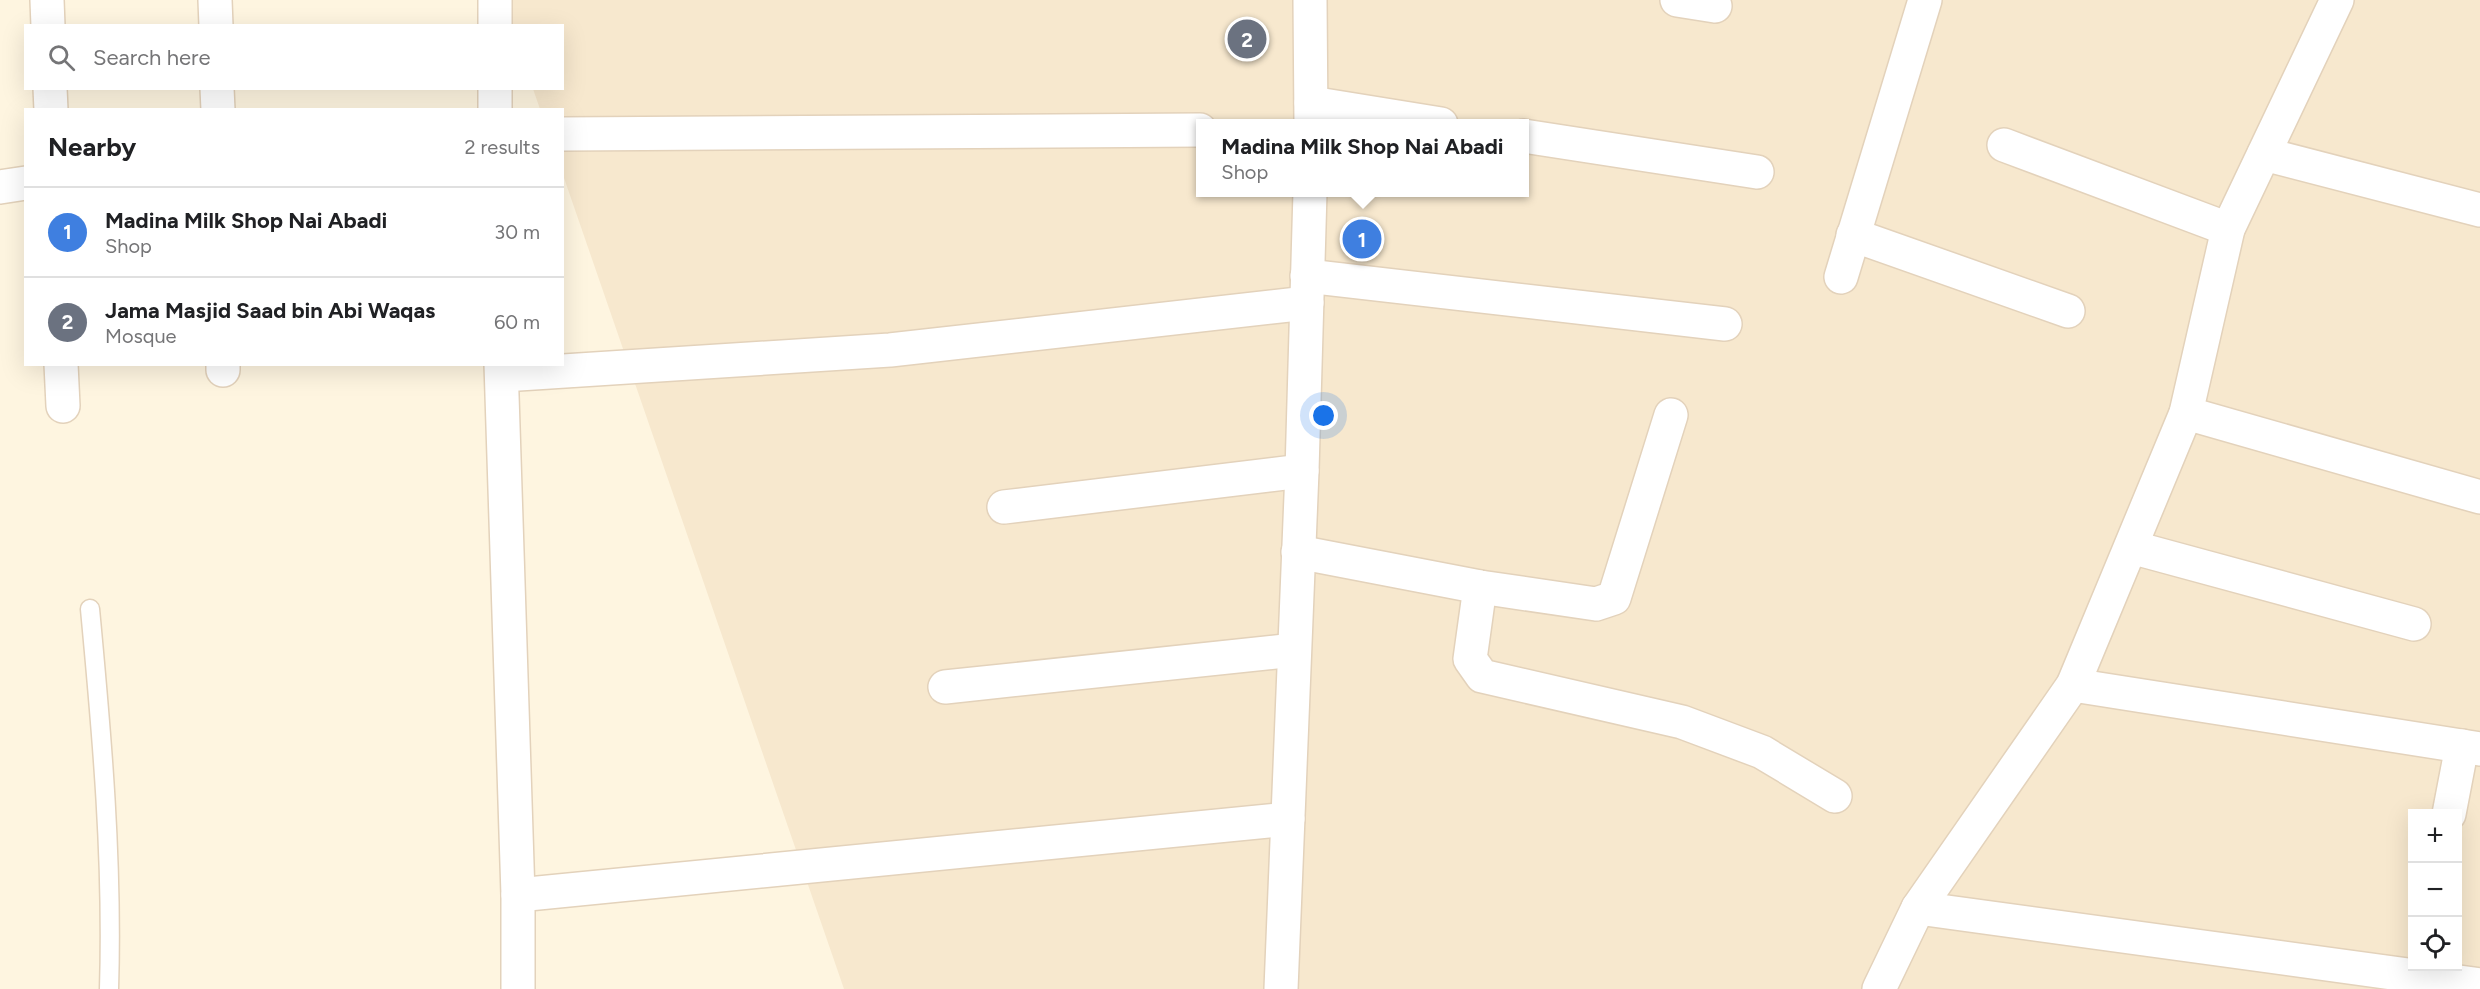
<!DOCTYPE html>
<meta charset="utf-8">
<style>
body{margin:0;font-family:Figtree,sans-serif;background:#f2f2f2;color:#202124}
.controls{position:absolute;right:18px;bottom:18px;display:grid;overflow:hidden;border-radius:0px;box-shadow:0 6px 24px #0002}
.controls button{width:54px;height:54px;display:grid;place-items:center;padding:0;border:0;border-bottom:2px solid #e0e0e0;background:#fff;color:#202124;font:30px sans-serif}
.you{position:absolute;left:1324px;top:416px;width:21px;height:21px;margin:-15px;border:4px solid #fff;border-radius:50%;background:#1a73e8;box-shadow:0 0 0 9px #1a73e833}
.badge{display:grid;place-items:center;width:39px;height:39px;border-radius:50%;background:#7f472d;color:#fff;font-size:20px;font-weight:700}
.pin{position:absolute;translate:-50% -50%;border:3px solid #fff;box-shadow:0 2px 6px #0006}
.popup{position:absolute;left:1196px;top:119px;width:333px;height:78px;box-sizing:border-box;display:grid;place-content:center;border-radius:0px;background:#fff;filter:drop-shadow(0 2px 4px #0005);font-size:20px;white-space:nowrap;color:#757577}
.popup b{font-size:22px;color:#202124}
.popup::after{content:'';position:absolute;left:50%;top:100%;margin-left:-12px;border:12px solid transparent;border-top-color:#fff}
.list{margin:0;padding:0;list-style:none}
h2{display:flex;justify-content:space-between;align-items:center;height:78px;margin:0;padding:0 24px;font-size:26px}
h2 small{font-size:20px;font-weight:400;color:#757577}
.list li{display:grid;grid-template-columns:39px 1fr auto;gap:18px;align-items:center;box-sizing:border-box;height:90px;padding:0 24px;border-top:2px solid #e0e0e0}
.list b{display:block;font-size:22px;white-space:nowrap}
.list p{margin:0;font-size:20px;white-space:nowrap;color:#757577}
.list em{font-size:20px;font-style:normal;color:#757577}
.icon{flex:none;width:33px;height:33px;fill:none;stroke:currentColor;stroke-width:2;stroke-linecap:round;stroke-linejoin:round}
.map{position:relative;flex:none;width:2480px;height:989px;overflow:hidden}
.search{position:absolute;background:#fff;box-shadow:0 6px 24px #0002;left:24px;top:24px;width:540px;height:66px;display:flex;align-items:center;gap:15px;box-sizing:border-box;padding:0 21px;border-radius:0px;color:#757577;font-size:22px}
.panel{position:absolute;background:#fff;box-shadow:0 6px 24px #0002;left:24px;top:108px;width:540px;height:258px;border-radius:0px}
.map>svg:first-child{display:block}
.residential{fill:#f7e8ce;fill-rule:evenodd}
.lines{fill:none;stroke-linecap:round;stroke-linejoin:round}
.service-casing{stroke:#e3d2bb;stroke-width:21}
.minor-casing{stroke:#e3d2bb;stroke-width:36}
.service{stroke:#fff;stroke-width:18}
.minor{stroke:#fff;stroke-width:33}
</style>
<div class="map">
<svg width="2480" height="989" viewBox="0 0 2480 989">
<rect width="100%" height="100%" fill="#fef5e0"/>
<path class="residential" d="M 502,0 L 2480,0 L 2480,989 L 844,989 L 563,175 L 562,110 L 540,109 L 533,89 L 562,88 L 562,26 L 511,25 ZM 1200,124 L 1524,124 L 1524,192 L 1200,192 ZM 2412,814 L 2458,814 L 2458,966 L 2412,966 Z"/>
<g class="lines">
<g class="service-casing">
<path id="service" d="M 90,609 C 102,736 113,862 109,989"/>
</g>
<g class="minor-casing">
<g id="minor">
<polyline points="47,0 48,26"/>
<polyline points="215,0 216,26"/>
<polyline points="1310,0 1311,124"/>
<polyline points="1677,0 1715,6"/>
<polyline points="495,26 495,0"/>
<polyline points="50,88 51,110"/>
<polyline points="217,88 218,110"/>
<polyline points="1311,103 1441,124"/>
<polyline points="495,110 495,88"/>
<polyline points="562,134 1200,130"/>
<polyline points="1524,136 1757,172"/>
<polyline points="2004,145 2228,229"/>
<polyline points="2264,154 2480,210"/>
<polyline points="0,187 26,183"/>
<polyline points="1853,235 2068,311"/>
<polyline points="1307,276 1725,324"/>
<polyline points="1841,277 1925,0"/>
<polyline points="61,364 63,406"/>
<polyline points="223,364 223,370"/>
<polyline points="501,364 518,895 518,989"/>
<polyline points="502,375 890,350 1307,303"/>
<polyline points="2186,413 2480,497"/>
<polyline points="1004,507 1302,471"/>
<polyline points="2131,547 2414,624"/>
<polyline points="1298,552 1480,587 1596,604 1614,598 1671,415"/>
<polyline points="1480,587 1470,659 1482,676 1682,722 1762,752 1835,796"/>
<polyline points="2073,685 2480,749"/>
<polyline points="945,687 1294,650"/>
<polyline points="2449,814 2462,746"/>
<polyline points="518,895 1288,819"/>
<polyline points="1918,908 2480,985"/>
<polyline points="1281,989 1302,471 1310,192"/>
<polyline points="1879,989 1918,908 2073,685 2186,413 2228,229 2337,0"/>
</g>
</g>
<use href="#service" class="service"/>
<use href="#minor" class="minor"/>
</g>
</svg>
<div class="controls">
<button>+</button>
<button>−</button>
<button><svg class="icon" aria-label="locate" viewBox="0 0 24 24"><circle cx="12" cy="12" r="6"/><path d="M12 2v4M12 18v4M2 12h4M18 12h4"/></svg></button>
</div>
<div class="you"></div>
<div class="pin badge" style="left:1362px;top:239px;background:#3f7fe0">1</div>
<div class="popup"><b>Madina Milk Shop Nai Abadi</b>Shop</div>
<div class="pin badge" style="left:1247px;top:39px;background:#6b7280">2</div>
<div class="search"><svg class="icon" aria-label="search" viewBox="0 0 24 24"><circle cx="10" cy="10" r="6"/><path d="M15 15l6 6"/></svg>Search here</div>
<section class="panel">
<h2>Nearby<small>2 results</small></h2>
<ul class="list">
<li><span class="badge" style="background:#3f7fe0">1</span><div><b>Madina Milk Shop Nai Abadi</b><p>Shop</p></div><em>30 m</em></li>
<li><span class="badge" style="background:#6b7280">2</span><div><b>Jama Masjid Saad bin Abi Waqas</b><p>Mosque</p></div><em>60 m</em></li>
</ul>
</section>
</div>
